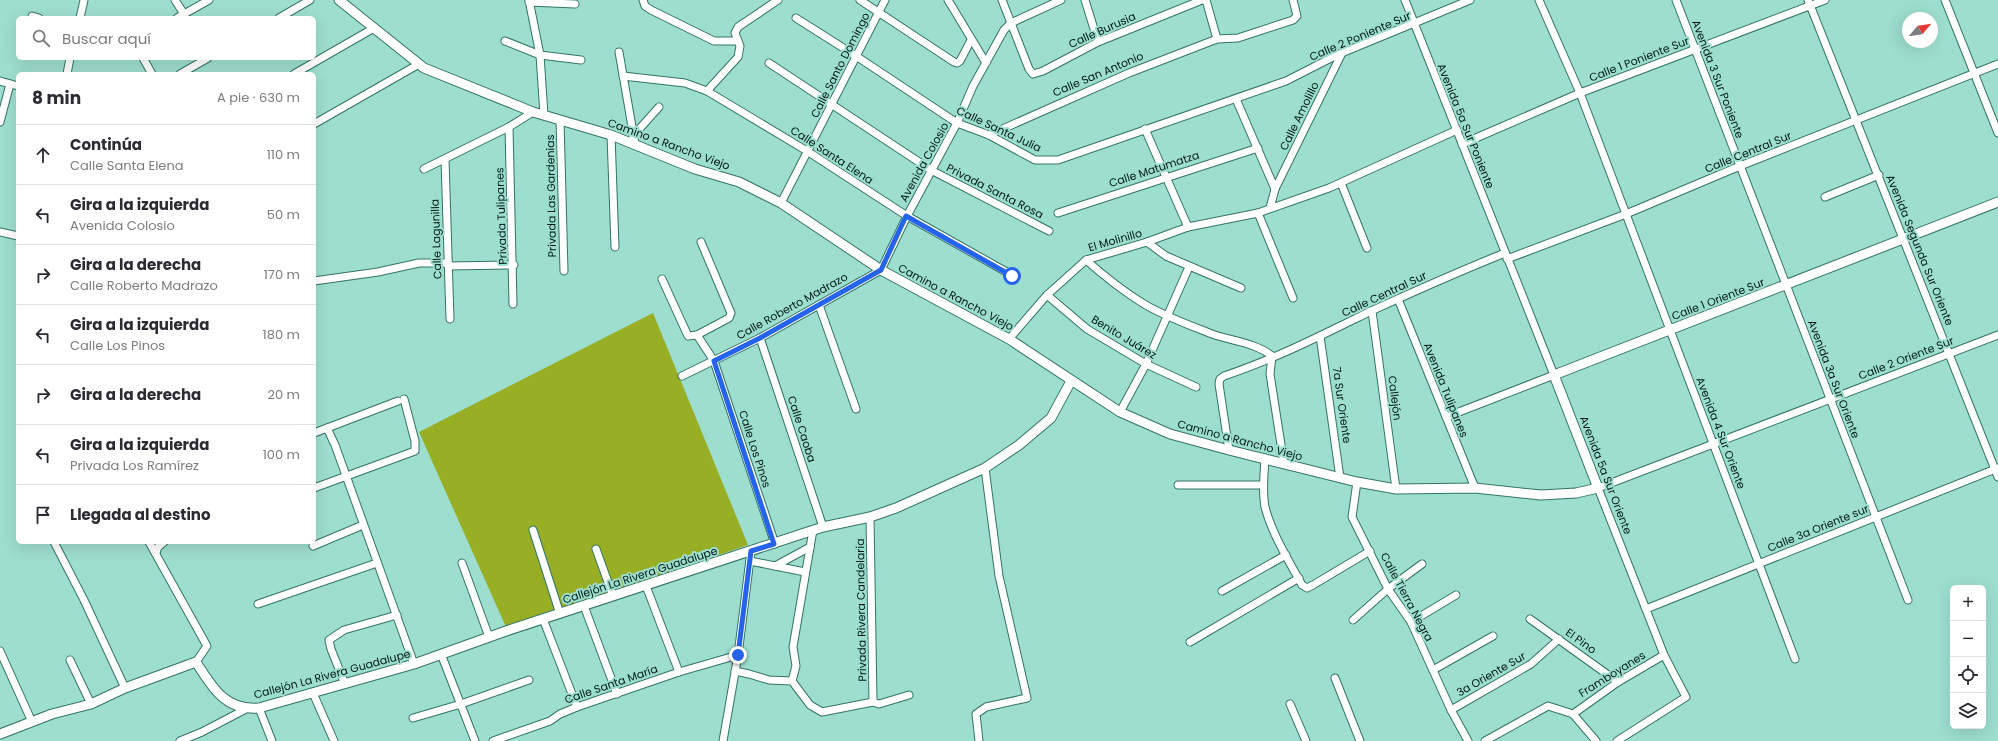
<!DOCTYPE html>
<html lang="es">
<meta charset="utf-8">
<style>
body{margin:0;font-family:Poppins,sans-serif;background:#f2f2f3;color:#2b2b33}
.controls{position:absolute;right:12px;bottom:12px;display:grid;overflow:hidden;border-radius:6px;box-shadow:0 4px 16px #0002}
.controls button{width:36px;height:36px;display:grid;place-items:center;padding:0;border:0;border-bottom:1px solid #e1e1e2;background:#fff;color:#2b2b33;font:20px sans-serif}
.compass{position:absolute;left:1902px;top:12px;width:36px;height:36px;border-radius:50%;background:#fff;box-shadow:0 4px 16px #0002;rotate:61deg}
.stop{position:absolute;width:12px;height:12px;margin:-9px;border:3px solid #2563eb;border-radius:50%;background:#fff}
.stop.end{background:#2563eb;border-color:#fff;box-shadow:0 1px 4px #0008}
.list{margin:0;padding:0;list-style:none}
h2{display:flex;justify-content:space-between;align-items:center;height:52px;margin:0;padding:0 16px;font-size:17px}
h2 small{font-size:13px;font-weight:400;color:#7c7c81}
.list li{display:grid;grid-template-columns:26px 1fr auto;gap:12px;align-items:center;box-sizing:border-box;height:60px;padding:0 16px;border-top:1px solid #e1e1e2}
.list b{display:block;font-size:15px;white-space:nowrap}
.list p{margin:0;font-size:13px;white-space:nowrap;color:#7c7c81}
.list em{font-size:13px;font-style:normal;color:#7c7c81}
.icon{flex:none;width:22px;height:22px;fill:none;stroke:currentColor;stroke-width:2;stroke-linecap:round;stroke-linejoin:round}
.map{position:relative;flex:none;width:1998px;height:741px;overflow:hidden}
.search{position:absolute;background:#fff;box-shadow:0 4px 16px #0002;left:16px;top:16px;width:300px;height:44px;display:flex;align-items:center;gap:10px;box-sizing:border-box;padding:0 14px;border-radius:6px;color:#7c7c81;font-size:15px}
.panel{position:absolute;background:#fff;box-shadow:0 4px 16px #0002;left:16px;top:72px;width:300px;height:472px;border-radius:6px}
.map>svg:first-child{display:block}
.green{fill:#97ae25}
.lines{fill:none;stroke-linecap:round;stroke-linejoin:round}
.street-casing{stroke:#337467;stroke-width:9}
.secondary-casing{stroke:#337467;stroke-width:11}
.street{stroke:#fff;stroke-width:7}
.secondary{stroke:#fff;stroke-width:9}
.route{stroke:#2563eb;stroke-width:5}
.labels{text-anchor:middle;stroke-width:4;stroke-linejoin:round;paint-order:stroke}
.street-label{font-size:11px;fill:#011a15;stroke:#9ddecf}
</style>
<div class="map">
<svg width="1998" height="741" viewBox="0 0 1998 741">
<rect width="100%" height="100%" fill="#9ddecf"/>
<polygon class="green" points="653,313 748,545 506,627 419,432"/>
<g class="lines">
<g class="street-casing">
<g id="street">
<polyline points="175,0 184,14"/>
<polyline points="529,0 540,55 544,115"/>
<polyline points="643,0 645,6 651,10 714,41 736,41"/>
<polyline points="860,0 954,62 957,63 960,61 971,40"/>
<polyline points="948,0 986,63"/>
<polyline points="1002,0 1029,69 1033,74 1043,71 1098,42 1202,0"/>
<polyline points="1085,0 1098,42"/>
<polyline points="1206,0 1217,39"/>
<polyline points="1405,0 1554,375 1446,417"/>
<polyline points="1539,0 1580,93 1795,659"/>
<polyline points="1676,0 1908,600"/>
<polyline points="1808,0 1998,477"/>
<polyline points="1945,0 1998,133"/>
<polyline points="529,2 575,4"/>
<polyline points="32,16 39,18"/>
<polyline points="80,18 84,0"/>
<polyline points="177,18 209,0"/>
<polyline points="279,18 310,0"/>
<polyline points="796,18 856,56 957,123 989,135 1035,160 1058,160 1286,81 1339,54 1470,0"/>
<polyline points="505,41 540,55 581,60"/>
<polyline points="619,52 635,144"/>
<polyline points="143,58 152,74"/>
<polyline points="769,63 931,170 1049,231"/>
<polyline points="67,74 70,58"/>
<polyline points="180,74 208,58"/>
<polyline points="294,74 374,28"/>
<polyline points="623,76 685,83 707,91 807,151 907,216 1012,275"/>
<polyline points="0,81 18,86"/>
<polyline points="707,91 738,57 740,46 735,33 738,27 778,0"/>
<polyline points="1236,99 1275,189 1270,208"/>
<polyline points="560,120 564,271"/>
<polyline points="0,122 10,84"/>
<polyline points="314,124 419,64"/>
<polyline points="509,127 513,304"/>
<polyline points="1145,129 1188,227"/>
<polyline points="611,135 615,247"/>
<polyline points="989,135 1129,73 1217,39 1238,38 1293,20 1297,16 1293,0"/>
<polyline points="633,136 659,107"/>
<polyline points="1462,144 1580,93 1825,0"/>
<polyline points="445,159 450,319"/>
<polyline points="424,169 509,127 533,112"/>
<polyline points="1341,183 1367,248"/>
<polyline points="1275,189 1342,53"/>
<polyline points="1825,197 1879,175"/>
<polyline points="781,203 885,0"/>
<polyline points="1058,213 1258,148"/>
<polyline points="1258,213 1293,298"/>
<polyline points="0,232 18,236"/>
<polyline points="1147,242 1166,256 1241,288"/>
<polyline points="1507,259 1626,214 1740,166 1998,64"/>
<path d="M 1086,260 C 1104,276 1123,291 1144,304 C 1166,317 1189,325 1212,334 C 1232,341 1256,343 1272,356"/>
<polyline points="448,266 514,265"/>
<polyline points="662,279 688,336 697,335 729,318 731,313 701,242"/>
<polyline points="314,281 378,272 419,263 448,263"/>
<polyline points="1047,295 1087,329 1146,364 1196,387"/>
<polyline points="1398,299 1475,488"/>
<polyline points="819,305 856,409"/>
<polyline points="1372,311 1396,489"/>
<polyline points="697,335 714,361 775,544"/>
<polyline points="1320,336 1340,478"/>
<polyline points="760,338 823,527"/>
<polyline points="1009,339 1047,295 1086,260 1147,242 1188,227 1258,213 1329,188 1457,130"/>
<polyline points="1272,356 1270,374 1284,464"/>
<polyline points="682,376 760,338 881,270 907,216 957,123 973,86 1004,30 1011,23 1061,0"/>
<polyline points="1120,412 1146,364 1189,267"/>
<polyline points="327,428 335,445 414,664"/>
<polyline points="314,433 398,401"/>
<path d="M 1229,450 L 1219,384 L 1220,379 L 1224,376 C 1275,359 1322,335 1371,311 C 1415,291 1460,271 1505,253"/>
<path d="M 1265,458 C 1264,474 1262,492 1265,507 C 1272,534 1289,561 1302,585 L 1307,588 L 1313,585 L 1370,551"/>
<polyline points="1357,482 1352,517 1388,589 1411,622 1451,710 1468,741"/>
<polyline points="1178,485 1263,485"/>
<polyline points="314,488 415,451 415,441 404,399"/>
<polyline points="870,517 873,702"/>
<polyline points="533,530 560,614"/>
<polyline points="54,542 84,600 125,688"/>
<polyline points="149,542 207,646 196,662"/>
<polyline points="313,546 363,525"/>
<polyline points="596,549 613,596"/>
<polyline points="156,553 158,547 164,542"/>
<polyline points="750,561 805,572"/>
<polyline points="462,563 489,637"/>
<polyline points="775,566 810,547"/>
<polyline points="646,586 679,672"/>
<polyline points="1222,591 1286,555"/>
<polyline points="258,604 377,563"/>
<polyline points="584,606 617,694"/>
<polyline points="1646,609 1998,468"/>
<polyline points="543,619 577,707"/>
<polyline points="1530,619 1618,682"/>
<polyline points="1353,620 1388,589 1422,564"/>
<polyline points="1411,622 1456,595"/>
<polyline points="1190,642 1299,578"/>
<polyline points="0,651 32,722"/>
<polyline points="441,654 475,741"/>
<polyline points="70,660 91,704"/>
<polyline points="1433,670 1493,636"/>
<polyline points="735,671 749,674 769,680 792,681 810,705 822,712 873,702 879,704 909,695"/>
<polyline points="1335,678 1360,741"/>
<polyline points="792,681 796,666 793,647 813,530"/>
<polyline points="345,684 331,649 329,640 344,630 397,615"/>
<polyline points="313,693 334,741"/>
<polyline points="1290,704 1306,741"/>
<polyline points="259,708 272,741"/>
<polyline points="1451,710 1531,664 1559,639"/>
<polyline points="1573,714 1618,682 1664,655"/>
<polyline points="413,718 461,704 529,680"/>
<polyline points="180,741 202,732 246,709"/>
<polyline points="493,741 550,721 560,714 577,707 679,672 738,655"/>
<polyline points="723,741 738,655 751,551"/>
<polyline points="979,741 976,714 986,707 1027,698 999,576 985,468"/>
<polyline points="1485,741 1548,706 1573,714 1596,741"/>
<polyline points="1617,741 1686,697 1664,655 1598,488 1998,335"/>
</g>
</g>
<g class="secondary-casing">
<g id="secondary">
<polyline points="339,0 424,68 533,112 611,135 695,169 739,182 781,203 881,270 1009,339 1120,412 1170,434 1229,450 1357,482 1396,489 1475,488 1541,495 1576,493 1598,488 1554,375 1998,202"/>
<path d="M 0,734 L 52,714 L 91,704 L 125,688 L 196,662 C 212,687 225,711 259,708 L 414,664 L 506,631 L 823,527 L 870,517 L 896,508 L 985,468 L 1019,445 L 1051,418 L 1071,381"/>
</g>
</g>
<use href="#street" class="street"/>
<use href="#secondary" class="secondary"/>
</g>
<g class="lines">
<polyline class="route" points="738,655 751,551 774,544 714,361 760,338 881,270 906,216 1012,276"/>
</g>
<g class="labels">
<g class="street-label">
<text transform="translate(1102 30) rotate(-24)" y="4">Calle Burusia</text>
<text transform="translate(1360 36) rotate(-23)" y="4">Calle 2 Poniente Sur</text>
<text transform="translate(1639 59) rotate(-21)" y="4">Calle 1 Poniente Sur</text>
<text transform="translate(840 65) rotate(-63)" y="4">Calle Santo Domingo</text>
<text transform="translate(1098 74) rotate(-23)" y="4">Calle San Antonio</text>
<text transform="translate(1718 79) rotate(69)" y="4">Avenida 3 Sur Poniente</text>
<text transform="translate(1299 116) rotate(-64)" y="4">Calle Amolillo</text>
<text transform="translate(1466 126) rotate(68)" y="4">Avenida 5a Sur Poniente</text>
<text transform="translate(999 129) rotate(25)" y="4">Calle Santa Julia</text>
<text transform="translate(669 144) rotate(20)" y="4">Camino a Rancho Viejo</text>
<text transform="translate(1748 152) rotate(-22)" y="4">Calle Central Sur</text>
<text transform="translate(832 155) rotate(33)" y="4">Calle Santa Elena</text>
<text transform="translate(924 162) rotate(-61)" y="4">Avenida Colosio</text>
<text transform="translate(1154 169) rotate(-18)" y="4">Calle Matumatza</text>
<text transform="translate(995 191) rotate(27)" y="4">Privada Santa Rosa</text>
<text transform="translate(551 196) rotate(-91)" y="4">Privada Las Gardenias</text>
<text transform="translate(501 216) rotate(-92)" y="4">Privada Tulipanes</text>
<text transform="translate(436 239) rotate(-92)" y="4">Calle Lagunilla</text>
<text transform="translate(1115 240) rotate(-16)" y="4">El Molinillo</text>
<text transform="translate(1920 250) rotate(68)" y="4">Avenida Segunda Sur Oriente</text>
<text transform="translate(1384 294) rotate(-25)" y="4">Calle Central Sur</text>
<text transform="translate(956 297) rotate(28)" y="4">Camino a Rancho Viejo</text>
<text transform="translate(1718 299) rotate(-21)" y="4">Calle 1 Oriente Sur</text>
<text transform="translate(792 306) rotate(-29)" y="4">Calle Roberto Madrazo</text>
<text transform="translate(1124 337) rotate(31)" y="4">Benito Juárez</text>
<text transform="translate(1906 358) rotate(-21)" y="4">Calle 2 Oriente Sur</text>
<text transform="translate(1834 379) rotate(69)" y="4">Avenida 3a Sur Oriente</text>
<text transform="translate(1446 390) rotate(68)" y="4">Avenida Tulipanes</text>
<text transform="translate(1395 398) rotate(83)" y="4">Callejón</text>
<text transform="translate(1342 405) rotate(82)" y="4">7a Sur Oriente</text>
<text transform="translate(802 429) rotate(72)" y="4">Calle Caoba</text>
<text transform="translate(1721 433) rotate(69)" y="4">Avenida 4 Sur Oriente</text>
<text transform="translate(1240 440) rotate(15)" y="4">Camino a Rancho Viejo</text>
<text transform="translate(755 449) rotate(72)" y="4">Calle Los Pinos</text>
<text transform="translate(1606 475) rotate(69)" y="4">Avenida 5a Sur Oriente</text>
<text transform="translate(1818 528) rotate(-22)" y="4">Calle 3a Oriente sur</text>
<text transform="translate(640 575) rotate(-18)" y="4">Callejón La Rivera Guadalupe</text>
<text transform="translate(1407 597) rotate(62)" y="4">Calle Tierra Negra</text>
<text transform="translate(861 610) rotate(-91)" y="4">Privada Rivera Candelaria</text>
<text transform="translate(1581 641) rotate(36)" y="4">El Pino</text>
<text transform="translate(332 674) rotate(-15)" y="4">Callejón La Rivera Guadalupe</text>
<text transform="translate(1491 674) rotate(-30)" y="4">3a Oriente Sur</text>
<text transform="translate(1612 674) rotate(-32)" y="4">Framboyanes</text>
<text transform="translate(611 684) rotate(-19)" y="4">Calle Santa María</text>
</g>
</g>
</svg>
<div class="controls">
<button>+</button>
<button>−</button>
<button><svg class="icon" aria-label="locate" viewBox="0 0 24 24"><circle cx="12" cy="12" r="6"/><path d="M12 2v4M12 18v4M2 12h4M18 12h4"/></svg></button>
<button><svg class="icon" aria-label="layers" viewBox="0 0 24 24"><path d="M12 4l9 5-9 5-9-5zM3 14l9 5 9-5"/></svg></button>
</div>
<svg class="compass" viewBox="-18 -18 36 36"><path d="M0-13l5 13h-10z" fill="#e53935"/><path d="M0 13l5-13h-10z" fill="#7c7c81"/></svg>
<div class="stop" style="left:1012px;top:276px"></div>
<div class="stop end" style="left:738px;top:655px"></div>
<div class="search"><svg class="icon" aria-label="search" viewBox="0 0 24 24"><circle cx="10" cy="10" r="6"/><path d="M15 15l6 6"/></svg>Buscar aquí</div>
<section class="panel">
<h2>8 min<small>A pie · 630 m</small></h2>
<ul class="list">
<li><svg class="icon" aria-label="ahead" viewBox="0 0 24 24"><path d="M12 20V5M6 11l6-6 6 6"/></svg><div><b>Continúa</b><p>Calle Santa Elena</p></div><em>110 m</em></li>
<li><svg class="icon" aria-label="left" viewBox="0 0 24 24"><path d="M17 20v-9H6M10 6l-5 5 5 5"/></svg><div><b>Gira a la izquierda</b><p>Avenida Colosio</p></div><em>50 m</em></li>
<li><svg class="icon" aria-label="right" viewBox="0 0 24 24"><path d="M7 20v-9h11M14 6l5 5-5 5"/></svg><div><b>Gira a la derecha</b><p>Calle Roberto Madrazo</p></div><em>170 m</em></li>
<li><svg class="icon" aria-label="left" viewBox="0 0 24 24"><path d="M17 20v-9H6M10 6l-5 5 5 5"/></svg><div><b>Gira a la izquierda</b><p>Calle Los Pinos</p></div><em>180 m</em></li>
<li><svg class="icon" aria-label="right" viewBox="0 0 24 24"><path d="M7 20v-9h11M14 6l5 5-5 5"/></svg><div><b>Gira a la derecha</b></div><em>20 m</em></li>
<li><svg class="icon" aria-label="left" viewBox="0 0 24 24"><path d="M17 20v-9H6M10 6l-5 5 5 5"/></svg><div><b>Gira a la izquierda</b><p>Privada Los Ramírez</p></div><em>100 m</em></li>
<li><svg class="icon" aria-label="arrive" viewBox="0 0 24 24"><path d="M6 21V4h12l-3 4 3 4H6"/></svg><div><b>Llegada al destino</b></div></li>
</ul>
</section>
</div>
